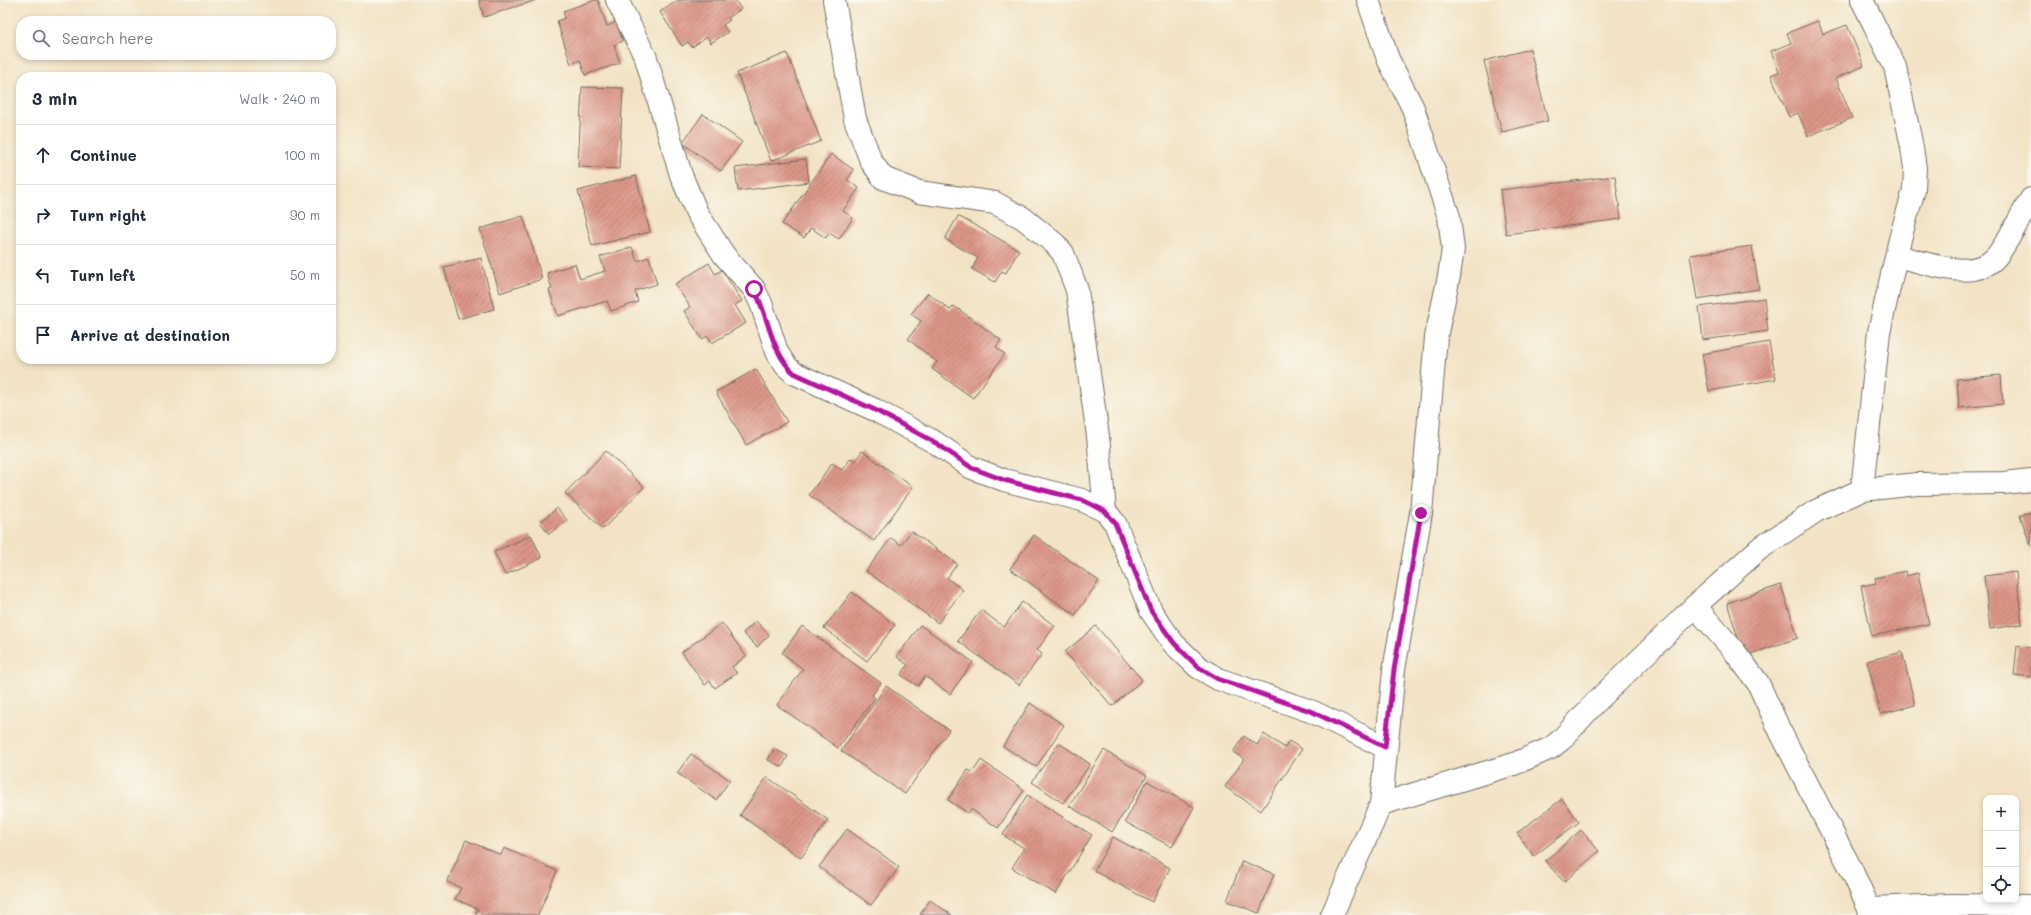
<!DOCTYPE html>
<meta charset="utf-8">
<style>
body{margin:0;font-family:Mali,sans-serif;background:#f6f6f7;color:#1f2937}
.controls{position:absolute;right:12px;bottom:12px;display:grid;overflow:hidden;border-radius:8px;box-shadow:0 2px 6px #0003}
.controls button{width:36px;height:36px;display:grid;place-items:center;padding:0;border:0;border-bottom:1px solid #e0e1e3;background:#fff;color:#1f2937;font:20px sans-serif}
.stop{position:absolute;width:12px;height:12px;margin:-9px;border:3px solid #b5179e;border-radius:50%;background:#fff}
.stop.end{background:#b5179e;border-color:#fff;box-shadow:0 1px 4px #0008}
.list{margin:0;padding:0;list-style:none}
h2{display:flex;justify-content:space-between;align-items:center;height:52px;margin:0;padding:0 16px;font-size:17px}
h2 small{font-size:13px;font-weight:400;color:#747a83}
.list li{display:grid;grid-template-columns:26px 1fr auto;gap:12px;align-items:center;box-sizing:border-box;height:60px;padding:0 16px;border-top:1px solid #e0e1e3}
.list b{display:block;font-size:15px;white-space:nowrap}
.list em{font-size:13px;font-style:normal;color:#747a83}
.icon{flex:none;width:22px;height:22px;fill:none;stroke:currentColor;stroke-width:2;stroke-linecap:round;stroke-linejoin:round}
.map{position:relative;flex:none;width:2031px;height:915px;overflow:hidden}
.search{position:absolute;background:#fff;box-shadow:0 2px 6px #0003;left:16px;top:16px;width:320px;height:44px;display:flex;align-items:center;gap:10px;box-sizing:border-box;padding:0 14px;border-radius:16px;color:#747a83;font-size:15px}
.panel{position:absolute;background:#fff;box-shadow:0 2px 6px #0003;left:16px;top:72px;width:320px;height:292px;border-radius:16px}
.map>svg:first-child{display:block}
.building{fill:url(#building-hatch)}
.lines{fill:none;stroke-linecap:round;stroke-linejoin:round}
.street-casing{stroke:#716b61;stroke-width:24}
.street{stroke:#fff;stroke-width:22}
.route{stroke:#b5179e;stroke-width:5}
</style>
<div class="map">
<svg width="2031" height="915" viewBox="0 0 2031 915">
<defs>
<pattern id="building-hatch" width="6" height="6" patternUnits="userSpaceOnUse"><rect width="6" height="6" fill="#dc9688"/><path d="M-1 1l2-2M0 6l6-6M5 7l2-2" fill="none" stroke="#b37b6f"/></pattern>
</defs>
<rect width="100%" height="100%" fill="#fbf7ec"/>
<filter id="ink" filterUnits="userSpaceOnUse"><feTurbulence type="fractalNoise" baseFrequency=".025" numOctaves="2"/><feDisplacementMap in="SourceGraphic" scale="8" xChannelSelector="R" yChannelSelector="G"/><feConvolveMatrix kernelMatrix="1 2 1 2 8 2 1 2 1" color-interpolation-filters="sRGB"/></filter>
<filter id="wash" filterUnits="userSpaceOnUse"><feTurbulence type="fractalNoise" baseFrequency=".012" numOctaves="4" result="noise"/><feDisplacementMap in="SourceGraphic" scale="16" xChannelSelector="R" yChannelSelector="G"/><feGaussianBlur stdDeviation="0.9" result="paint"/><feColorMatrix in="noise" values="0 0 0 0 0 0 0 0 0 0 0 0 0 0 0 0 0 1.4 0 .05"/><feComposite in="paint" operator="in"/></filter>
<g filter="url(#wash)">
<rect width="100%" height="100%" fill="#f2e3c5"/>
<g id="blocks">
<g class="building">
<polygon points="479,0 536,0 484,17"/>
<polygon points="595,0 598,0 607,26 616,22 623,41 614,45 620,63 585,75 580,60 571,64 557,21 565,18 563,11"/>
<polygon points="678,0 735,0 741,9 728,18 730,20 723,25 728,32 711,43 707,37 692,47 688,42 682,46 660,12"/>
<polygon points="1818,21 1823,34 1847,25 1864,66 1836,78 1852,118 1808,136 1798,113 1789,117 1771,75 1779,72 1771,51 1791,43 1787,33"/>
<polygon points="1530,49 1548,121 1502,132 1484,61"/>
<polygon points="787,53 821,141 771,161 737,73"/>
<polygon points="582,87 623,88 619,169 578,167"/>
<polygon points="703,114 742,142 721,171 682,143"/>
<polygon points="831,154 854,170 847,180 859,188 843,211 853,218 839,239 829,233 826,238 811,228 804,238 782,224"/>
<polygon points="806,159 809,182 738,191 735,168"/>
<polygon points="636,176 650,232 592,246 578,191"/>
<polygon points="1615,176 1621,219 1506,234 1500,190"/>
<polygon points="523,216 542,279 500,293 480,229"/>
<polygon points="958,216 1019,250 1006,273 1002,271 995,282 972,269 978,258 945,239"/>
<polygon points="1752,246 1759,289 1697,299 1690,255"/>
<polygon points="632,247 637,261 649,257 657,284 635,291 638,302 611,311 607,301 558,316 549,290 552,289 547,273 575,264 580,279 605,271 600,257"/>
<polygon points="481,258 494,309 458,319 444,267"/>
<polygon points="709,263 715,274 722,270 742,301 735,305 746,323 712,343 708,336 702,339 684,311 690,307 675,284"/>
<polygon points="928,293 950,310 954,306 1001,340 996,347 1005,354 973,398 932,369 937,362 908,339 921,321 911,314"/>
<polygon points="1764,298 1768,331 1703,340 1699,307"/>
<polygon points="1769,342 1776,379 1709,391 1702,354"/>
<polygon points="756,369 787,422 746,445 716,392"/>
<polygon points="2001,375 2003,404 1959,408 1957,379"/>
<polygon points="606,451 644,487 603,529 565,493"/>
<polygon points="862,451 913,487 874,541 809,495 832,463 842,470 851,458 855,461"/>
<polygon points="557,508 567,520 549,534 540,522"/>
<polygon points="2031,512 2031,547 2020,515"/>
<polygon points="911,531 957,564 947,578 963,590 938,623 866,571 891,538 901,545"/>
<polygon points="531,535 542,558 505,575 494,552"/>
<polygon points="1034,535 1099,581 1075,615 1010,569"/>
<polygon points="1905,571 1906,576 1918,573 1929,624 1872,636 1861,586 1876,583 1875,578"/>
<polygon points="2016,572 2022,624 1990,629 1984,576"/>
<polygon points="1781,585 1798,638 1744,656 1727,603"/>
<polygon points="852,592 895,625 867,661 824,628"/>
<polygon points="1022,602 1055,626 1037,650 1042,654 1019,685 958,641 981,610 1004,627"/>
<polygon points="756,621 769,635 757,647 743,633"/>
<polygon points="722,623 746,656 732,667 737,673 715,688 710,681 705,685 682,652"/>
<polygon points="920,625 973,662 950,694 925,676 918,686 901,675 908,665 897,657"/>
<polygon points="802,626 881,683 872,695 875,698 838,748 777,705 803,669 782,653"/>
<polygon points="1096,626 1142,680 1112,706 1065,652"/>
<polygon points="2017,646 2031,647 2031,677 2014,675"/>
<polygon points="1902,652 1915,705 1881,714 1867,661"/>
<polygon points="886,686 949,730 905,794 841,751"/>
<polygon points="1030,703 1064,725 1036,767 1003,746"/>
<polygon points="1264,734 1285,748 1289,741 1302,749 1261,811 1225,787 1244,759 1233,752 1244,736 1257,745"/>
<polygon points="1059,743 1090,764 1063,803 1032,782"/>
<polygon points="774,749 788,756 782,767 768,760"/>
<polygon points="1104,750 1147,776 1112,832 1069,806"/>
<polygon points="691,754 730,780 716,800 677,773"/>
<polygon points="981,760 1024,790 998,828 971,809 968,813 948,800 968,770 973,772"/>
<polygon points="767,777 828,820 801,858 740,815"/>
<polygon points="1147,781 1194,807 1172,847 1125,822"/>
<polygon points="1027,795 1092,835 1056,894 1012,868 1024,848 1003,835"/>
<polygon points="1562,799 1579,822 1534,856 1517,833"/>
<polygon points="847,829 899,867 871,905 819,867"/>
<polygon points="1581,830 1599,851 1564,882 1545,861"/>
<polygon points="1113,837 1170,868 1152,902 1094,871"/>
<polygon points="466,840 501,855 504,848 557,871 538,915 475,915 478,909 455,899 461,888 447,882"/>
<polygon points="1242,861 1274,874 1259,913 1227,901"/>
<polygon points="930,900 952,915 920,915"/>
</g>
</g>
</g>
<g filter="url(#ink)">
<use href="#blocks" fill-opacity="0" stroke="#716b61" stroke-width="1"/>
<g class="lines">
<g class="street-casing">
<g id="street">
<polyline points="617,0 646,58 681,175 697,213 724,255 754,289 761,303 777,352 786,366 794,373 875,410 936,443 972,468 1004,480 1082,500 1105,511 1115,523 1151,611 1173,643 1198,667 1218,679 1313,712 1385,747"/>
<polyline points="834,0 855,119 871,161 883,178 919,192 995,203 1023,218 1054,243 1063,253 1077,290 1098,436 1105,511"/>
<polyline points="1862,0 1895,67 1911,142 1915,168 1914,190 1900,239 1879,332 1862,490"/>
<path d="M 1897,256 C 1925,262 1973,283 1996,257 C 2008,242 2020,217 2031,199"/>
<polyline points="1695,606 1735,652 1758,683 1781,733 1851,869 1869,908 1870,915"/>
<polyline points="1381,804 1514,764 1551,748 1561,740 1594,704 1695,606 1759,549 1816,511 1862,490 1917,484 2004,483 2031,480"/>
<polyline points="1869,908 1952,905 2031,906"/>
<polyline points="1332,915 1381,804 1394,670 1421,513 1436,337 1449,276 1453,249 1449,217 1413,108 1388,59 1368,0"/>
</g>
</g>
<use href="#street" class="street"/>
</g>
</g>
<g class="lines" filter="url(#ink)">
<path class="route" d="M 754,289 C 769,316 770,351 794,373 L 875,410 L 936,443 L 972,468 L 1004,480 L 1082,500 L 1105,511 L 1115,523 L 1151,611 L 1174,643 L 1198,667 L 1218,679 L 1313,712 L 1385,747 L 1394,670 L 1421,513"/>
</g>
</svg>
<div class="controls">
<button>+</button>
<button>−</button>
<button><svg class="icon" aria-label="locate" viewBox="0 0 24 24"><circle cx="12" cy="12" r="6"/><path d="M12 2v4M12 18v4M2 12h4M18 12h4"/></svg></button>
</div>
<div class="stop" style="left:754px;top:289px"></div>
<div class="stop end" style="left:1421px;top:513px"></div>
<div class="search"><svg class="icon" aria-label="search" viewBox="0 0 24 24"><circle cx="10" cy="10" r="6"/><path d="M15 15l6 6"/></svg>Search here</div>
<section class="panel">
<h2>3 min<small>Walk · 240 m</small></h2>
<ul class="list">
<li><svg class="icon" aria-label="ahead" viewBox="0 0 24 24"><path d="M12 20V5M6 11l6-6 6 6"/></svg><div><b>Continue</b></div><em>100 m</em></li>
<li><svg class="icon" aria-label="right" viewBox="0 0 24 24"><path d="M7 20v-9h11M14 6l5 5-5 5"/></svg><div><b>Turn right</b></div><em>90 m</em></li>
<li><svg class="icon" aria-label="left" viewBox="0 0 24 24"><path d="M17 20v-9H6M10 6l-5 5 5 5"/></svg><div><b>Turn left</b></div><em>50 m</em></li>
<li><svg class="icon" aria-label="arrive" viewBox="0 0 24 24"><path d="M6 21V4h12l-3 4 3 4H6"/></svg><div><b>Arrive at destination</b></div></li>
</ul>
</section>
</div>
